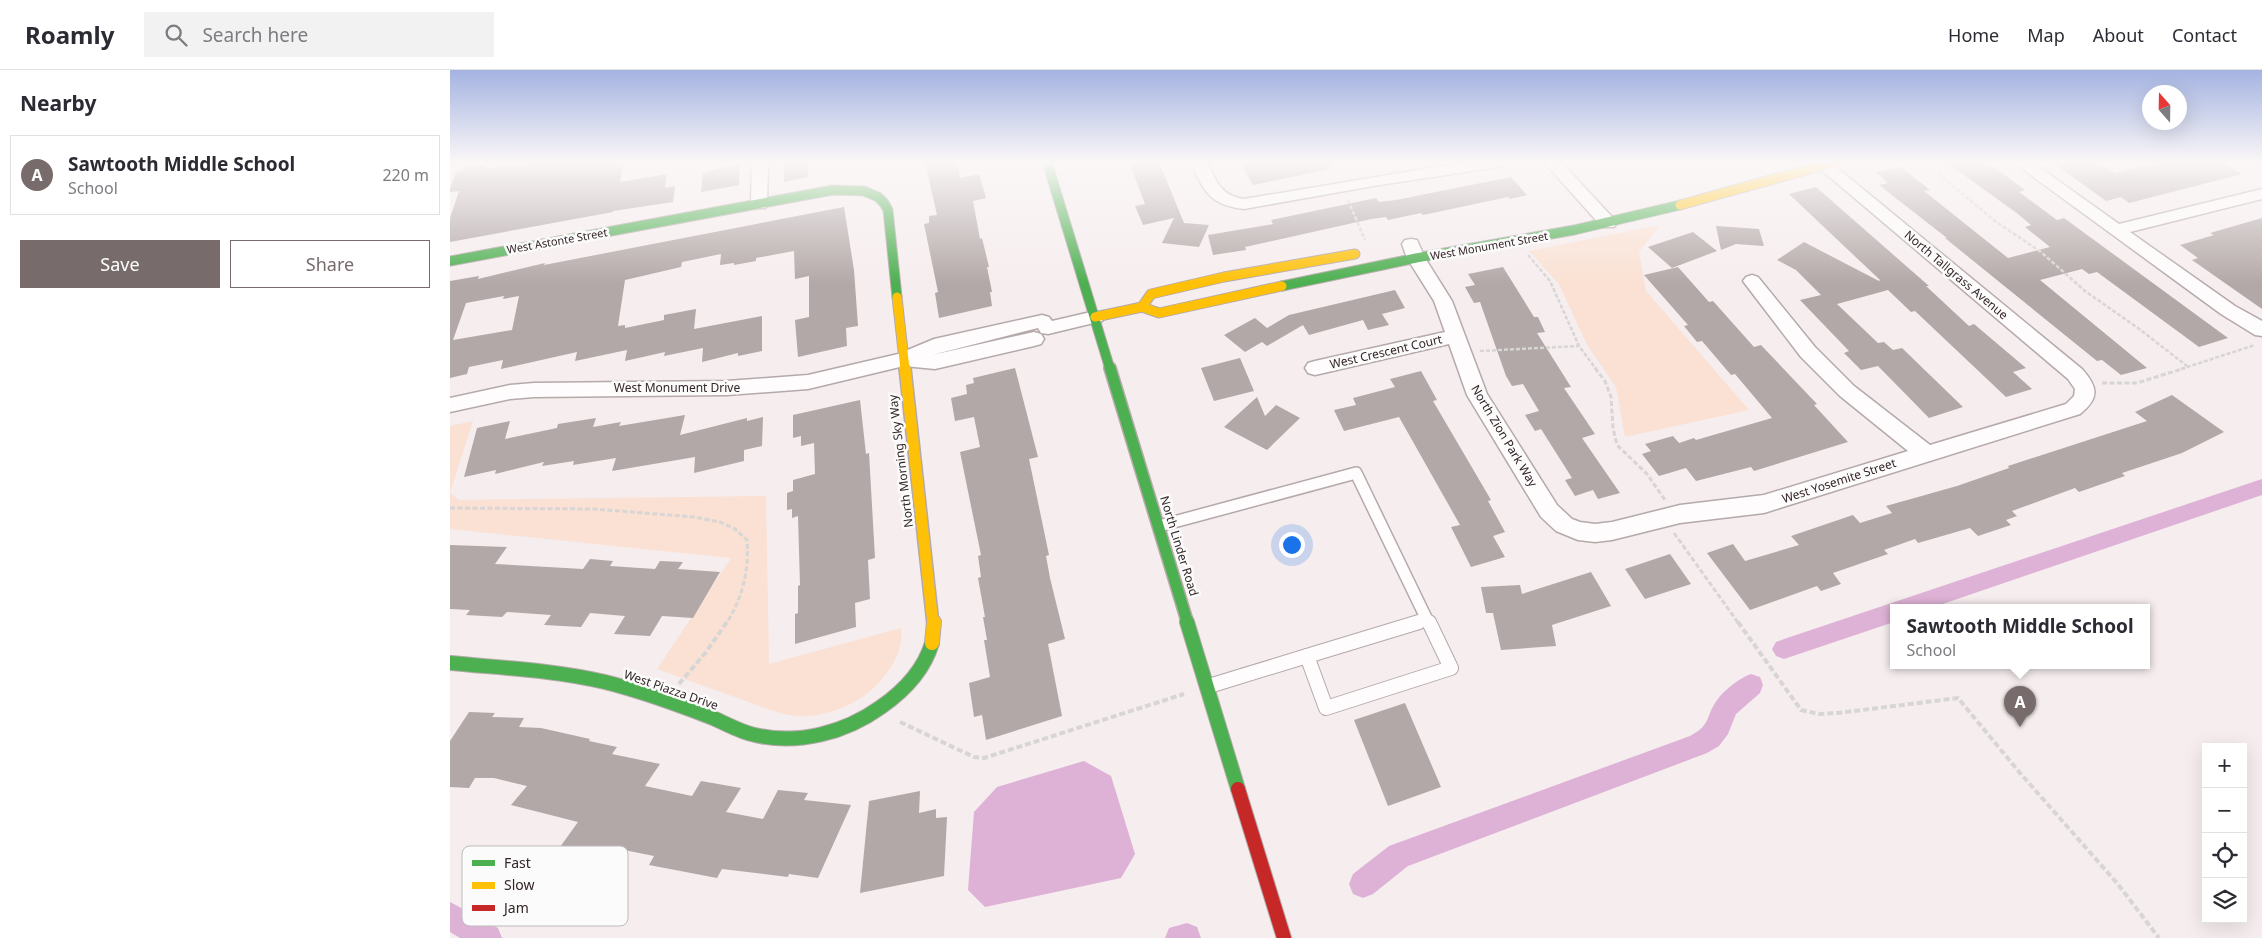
<!DOCTYPE html>
<meta charset="utf-8">
<style>
body{margin:0;font-family:"Noto Sans",sans-serif;background:#f2f2f3;color:#2b2b33}
.controls{position:absolute;right:15px;bottom:15px;display:grid;overflow:hidden;border-radius:0px;box-shadow:0 5px 20px #0002}
.controls button{width:45px;height:45px;display:grid;place-items:center;padding:0;border:0;border-bottom:1px solid #e1e1e2;background:#fff;color:#2b2b33;font:25px sans-serif}
.compass{position:absolute;left:1692px;top:15px;width:45px;height:45px;border-radius:50%;background:#fff;box-shadow:0 5px 20px #0002;rotate:340deg}
.you{position:absolute;left:841px;top:474px;width:18px;height:18px;margin:-12px;border:4px solid #fff;border-radius:50%;background:#1a73e8;box-shadow:0 0 0 8px #1a73e833}
.badge{display:grid;place-items:center;width:32px;height:32px;border-radius:50%;background:#786b6c;color:#fff;font-size:16px;font-weight:700}
.pin{position:absolute;translate:-50% -41px;filter:drop-shadow(0 1px 2px #0008)}
.pin::after{content:'';position:absolute;top:26px;width:18px;height:15px;background:inherit;clip-path:polygon(0 0,100% 0,50% 100%)}
.popup{position:absolute;left:1440px;top:534px;width:260px;height:65px;box-sizing:border-box;display:grid;place-content:center;border-radius:0px;background:#fff;filter:drop-shadow(0 1px 4px #0005);font-size:16px;white-space:nowrap;color:#7c7c81}
.popup b{font-size:19px;color:#2b2b33}
.popup::after{content:'';position:absolute;left:50%;top:100%;margin-left:-10px;border:10px solid transparent;border-top-color:#fff}
.list{margin:0;padding:0;list-style:none}
h2{display:flex;justify-content:space-between;align-items:center;height:65px;margin:0;padding:0 20px;font-size:21px}
h2 small{font-size:16px;font-weight:400;color:#7c7c81}
.list li{display:grid;grid-template-columns:32px 1fr auto;gap:15px;align-items:center;box-sizing:border-box;height:80px;margin:0 10px 10px;padding:0 10px;border:1px solid #e1e1e2;border-radius:0px}
.list b{display:block;font-size:19px;white-space:nowrap}
.list p{margin:0;font-size:16px;white-space:nowrap;color:#7c7c81}
.list em{font-size:16px;font-style:normal;color:#7c7c81}
.actions{display:flex;gap:10px;padding:15px 20px}
.actions a{flex:1;padding:11px 0;border:1px solid #786b6c;border-radius:0px;text-align:center;font-size:18px;color:#786b6c}
.actions .main{background:#786b6c;color:#fff}
.icon{flex:none;width:28px;height:28px;fill:none;stroke:currentColor;stroke-width:2;stroke-linecap:round;stroke-linejoin:round}
.map{position:relative;flex:none;width:1812px;height:868px;overflow:hidden}
header{display:flex;align-items:center;gap:30px;box-sizing:border-box;height:70px;padding:0 25px;background:#fff;border-bottom:1px solid #e1e1e2}
header strong{font-size:24px}
nav{display:flex;gap:28px;margin-inline-start:auto;font-size:18px}
.search{width:350px;height:45px;background:#f2f2f3;display:flex;align-items:center;gap:12px;box-sizing:border-box;padding:0 18px;border-radius:0px;color:#7c7c81;font-size:19px}
main{display:flex}
aside{flex:1;background:#fff}
.map>svg:first-child{display:block}
.green{fill:#fae1d3}
.water{fill:#deb2d6}
.lines{fill:none;stroke-linecap:round;stroke-linejoin:round}
.canal{fill:#deb2d6;fill-rule:evenodd}
.building{fill:#b2a8a7;fill-rule:evenodd}
.lane-far1-casing{stroke:#b5a9aa;stroke-width:14}
.lane-casing{stroke:#b5a9aa;stroke-width:16}
.street-casing{stroke:#b5a9aa;stroke-width:3}
.fast-far2-casing{stroke:#b5a9aa;stroke-width:11}
.fast-far1-casing{stroke:#b5a9aa;stroke-width:14}
.fast-casing{stroke:#b5a9aa;stroke-width:16}
.slow-far2-casing{stroke:#b5a9aa;stroke-width:11}
.slow-far1-casing{stroke:#b5a9aa;stroke-width:14}
.slow-casing{stroke:#b5a9aa;stroke-width:16}
.jam-casing{stroke:#b5a9aa;stroke-width:16}
.path-far2{stroke:#d8d5d5;stroke-width:2.5;stroke-dasharray:4 2;stroke-linecap:butt}
.path-far1{stroke:#d8d5d5;stroke-width:3;stroke-dasharray:5 2.5;stroke-linecap:butt}
.path{stroke:#d8d5d5;stroke-width:4;stroke-dasharray:6 3;stroke-linecap:butt}
.lane-far1{stroke:#fefcfc;stroke-width:11}
.lane{stroke:#fefcfc;stroke-width:14}
.street{fill:#fefcfc;fill-rule:evenodd}
.fast-far2{stroke:#4caf50;stroke-width:9}
.fast-far1{stroke:#4caf50;stroke-width:11}
.fast{stroke:#4caf50;stroke-width:14}
.slow-far2{stroke:#ffc107;stroke-width:9}
.slow-far1{stroke:#ffc107;stroke-width:11}
.slow{stroke:#ffc107;stroke-width:14}
.jam{stroke:#c62828;stroke-width:14}
.labels{text-anchor:middle;stroke-width:5;stroke-linejoin:round;paint-order:stroke}
.far-street-label{font-size:11px;fill:#342526;stroke:#fbfbfb}
.street-label{font-size:12px;fill:#342526;stroke:#fbfbfb}
.key{fill:#fbfbfb;stroke:#bfbbbb;stroke-width:1}
.key-label{font-size:14px;fill:#342526}
</style>
<header>
<strong>Roamly</strong>
<div class="search"><svg class="icon" aria-label="search" viewBox="0 0 24 24"><circle cx="10" cy="10" r="6"/><path d="M15 15l6 6"/></svg>Search here</div>
<nav><a>Home</a><a>Map</a><a>About</a><a>Contact</a></nav>
</header>
<main>
<aside>
<h2>Nearby<small></small></h2>
<ul class="list">
<li><span class="badge">A</span><div><b>Sawtooth Middle School</b><p>School</p></div><em>220 m</em></li>
</ul>
<div class="actions"><a class="main">Save</a><a>Share</a></div>
</aside>
<div class="map">
<svg width="1812" height="868" viewBox="0 0 1812 868">
<rect width="100%" height="100%" fill="#f6edee"/>
<g class="green">
<polygon points="1210,155 1189,182 1196,221 1299,340 1175,367 1166,317 1137,275 1109,214 1079,181"/>
<path d="M 23,351 L 0,423 L 9,430 L 316,426 L 319,594 L 451,558 C 453,579 445,593 432,609 C 414,632 377,648 348,646 C 329,645 310,636 293,630 C 264,620 236,609 207,599 L 281,488 L 0,459 L 0,356 Z"/>
</g>
<polygon class="water" points="634,691 661,706 685,784 671,808 535,837 518,820 524,742 547,717"/>
<g class="lines">
<g class="canal">
<polygon points="1812,409 1812,425 1481,538 1444,538 1444,552 1334,589 1326,586 1322,579 1326,572 1334,569"/>
<path d="M 1301,604 L 1310,607 L 1313,615 L 1310,623 L 1286,644 L 1278,664 L 1269,676 L 1257,683 L 958,796 L 923,824 L 913,828 L 903,824 L 899,814 L 903,804 L 939,776 L 1240,666 C 1262,654 1255,647 1267,630 C 1274,620 1290,608 1301,604 Z"/>
<polygon points="0,832 48,858 52,868 10,868 0,862"/>
<polygon points="737,853 747,857 751,868 715,868 719,858"/>
</g>
</g>
<g class="building">
<polygon points="84,92 174,92 170,112 217,104 215,118 225,116 223,132 163,141 163,142 0,172 0,148 9,121 0,122 0,119 6,102 15,100 16,97 37,94 35,99"/>
<polygon points="334,92 358,92 358,107 334,112"/>
<polygon points="475,92 508,92 510,108 529,104 536,128 523,131 530,169 532,168 539,197 537,197 542,222 540,222 542,236 489,248 485,223 488,222 474,154 479,153 479,146 487,145"/>
<polygon points="679,92 709,92 734,153 759,155 749,177 712,173 724,148 693,155 685,136 695,134"/>
<polygon points="790,92 879,92 880,99 803,115"/>
<polygon points="1496,92 1537,92 1575,120 1569,122 1607,150 1614,148 1778,268 1749,277 1647,202 1639,204 1632,199 1590,210 1697,298 1671,305 1652,290 1647,291 1495,168 1497,168 1429,115 1438,113 1426,102 1451,97 1480,120 1474,121 1558,188 1600,177 1575,157 1581,155 1568,144"/>
<polygon points="1602,92 1648,92 1665,103 1711,92 1772,92 1792,104 1679,133 1671,127 1656,131"/>
<polygon points="290,93 289,115 251,122 253,103"/>
<polygon points="1061,107 1077,125 1060,129 1058,127 973,145 971,143 938,150 936,147 921,149 795,177 796,180 763,185 758,165 823,154 821,150 926,128 929,132 946,130"/>
<polygon points="1366,117 1479,216 1476,216 1519,256 1524,254 1576,298 1563,302 1582,319 1556,327 1465,241 1461,242 1438,220 1387,234 1428,273 1434,272 1443,280 1452,278 1513,337 1479,348 1428,296 1411,300 1394,283 1399,281 1350,230 1371,225 1346,200 1327,190 1354,172 1429,211 1430,210 1339,124"/>
<path d="M 394,137 L 404,200 L 408,256 L 396,258 L 397,276 L 348,287 L 345,250 L 359,247 L 359,206 L 345,209 L 344,181 L 306,188 L 306,191 L 284,195 L 284,193 L 270,195 L 271,184 L 232,192 L 231,197 L 175,210 L 168,256 L 175,255 L 175,258 L 214,250 L 214,245 L 246,239 L 244,259 L 312,246 L 312,281 L 288,286 L 288,283 L 252,292 L 253,278 L 214,286 L 215,282 L 175,291 L 177,280 L 125,291 L 127,282 L 51,299 L 53,290 L 19,297 L 17,304 L 0,308 L 0,211 L 29,206 L 28,209 L 95,193 L 94,195 ZM 54,226 L 53,229 L 69,226 L 62,260 L 3,270 L 16,233 Z"/>
<polygon points="1812,148 1812,239 1742,190 1748,188 1730,175 1764,165 1760,163"/>
<polygon points="1266,156 1309,159 1314,176 1286,174 1271,180"/>
<polygon points="1243,162 1267,181 1222,198 1198,177"/>
<polygon points="1053,197 1084,247 1088,247 1095,262 1087,263 1121,317 1114,318 1145,364 1132,368 1170,423 1148,429 1143,420 1125,426 1115,410 1122,408 1091,359 1085,361 1075,345 1089,341 1073,314 1062,316 1056,306 1030,232 1024,233 1015,217 1025,215 1018,204"/>
<polygon points="1228,197 1259,232 1263,231 1304,277 1311,275 1367,334 1364,335 1398,372 1304,401 1301,397 1246,411 1236,398 1209,406 1192,384 1201,381 1195,374 1223,366 1229,373 1244,368 1246,370 1322,348 1285,304 1281,305 1252,271 1247,272 1234,256 1238,255 1194,205"/>
<polygon points="945,220 955,238 932,244 939,255 918,260 913,250 859,265 853,255 817,276 812,272 795,282 774,265 805,248 817,258 839,245"/>
<polygon points="790,288 804,321 764,331 751,298"/>
<polygon points="565,298 588,387 579,389 599,485 596,486 600,508 615,569 598,574 612,646 536,670 532,645 524,647 519,613 540,607 534,570 537,570 533,547 535,547 528,508 531,507 528,486 531,485 510,382 530,377 524,347 505,351 501,328 517,324 516,315 524,313 523,308"/>
<polygon points="971,301 987,330 983,331 1041,430 1038,431 1055,462 1043,466 1055,487 1021,497 1001,457 1010,455 949,347 894,361 884,340 906,335 903,328 945,317 940,309"/>
<polygon points="1722,325 1774,362 1732,383 1672,403 1675,406 1629,422 1625,418 1562,441 1567,446 1556,450 1561,455 1528,466 1520,458 1468,473 1465,469 1434,480 1438,484 1383,503 1391,514 1371,521 1367,516 1300,540 1257,483 1283,474 1295,491 1349,475 1341,466 1403,445 1410,453 1442,443 1436,436 1507,416 1559,398 1558,396 1697,351 1685,342"/>
<polygon points="807,327 815,346 826,335 850,348 817,380 774,357"/>
<polygon points="410,330 416,384 419,383 425,488 418,490 420,529 405,533 406,557 345,574 345,544 348,543 348,516 350,515 348,446 342,448 342,439 337,440 337,423 343,421 343,410 365,404 364,373 351,376 351,366 343,368 343,345"/>
<polygon points="235,345 230,365 297,348 297,351 313,347 312,376 294,380 294,391 244,403 245,387 162,401 166,388 123,395 124,391 92,396 94,392 45,404 46,400 14,407 27,358 60,351 55,369 107,358 108,354 146,348 143,357 171,352 169,356"/>
<polygon points="0,475 57,477 45,494 133,499 140,489 163,491 160,496 205,499 210,491 233,492 228,499 270,502 243,548 212,546 200,566 164,564 175,546 140,543 131,557 94,555 101,545 57,542 52,547 16,545 20,540 0,539"/>
<polygon points="1220,484 1241,514 1195,529 1175,499"/>
<polygon points="1141,502 1161,536 1102,555 1106,576 1051,580 1043,543 1036,543 1031,517 1070,515 1072,524"/>
<polygon points="955,633 991,717 938,736 904,650"/>
<polygon points="19,642 45,643 42,647 74,648 69,657 91,658 140,669 139,671 167,677 162,684 210,694 195,716 242,726 251,711 291,718 276,742 313,749 328,720 358,723 354,730 401,735 368,808 339,804 338,807 272,799 267,808 199,795 204,786 169,779 158,796 125,788 120,795 100,791 128,752 61,735 77,716 44,708 25,708 19,718 0,717 0,671"/>
<polygon points="470,721 469,743 486,739 486,748 497,747 494,806 410,823 419,731"/>
</g>
<g class="lines">
<g class="lane-far1-casing">
<g id="lane-far1">
<polyline points="709,456 906,403 979,554"/>
<polyline points="965,554 977,550"/>
</g>
</g>
<g class="lane-casing">
<g id="lane">
<polyline points="857,586 969,552"/>
<polyline points="759,616 857,586 876,638 1001,598 979,552"/>
</g>
</g>
<g class="street-casing">
<g id="street">
<polygon points="302,92 318,92 317,134 315,138 303,138 301,134"/>
<path d="M 741,92 L 757,92 C 766,111 771,126 794,129 L 1016,92 L 1056,92 L 1054,95 L 1048,97 L 923,116 L 794,139 C 760,135 754,122 741,92 Z"/>
<polygon points="1094,92 1111,92 1164,149 1167,153 1164,157 1152,157"/>
<path d="M 1362,92 L 1380,92 L 1632,299 C 1648,317 1650,328 1630,344 L 1314,443 L 1230,453 L 1162,470 L 1145,472 L 1128,470 L 1106,461 L 1091,447 L 1017,325 L 999,274 L 865,305 L 858,303 L 855,298 L 858,293 L 865,291 L 995,262 L 984,231 L 957,188 L 952,174 L 955,170 L 961,169 L 967,170 L 975,188 L 1002,231 L 1037,324 L 1107,435 L 1122,449 L 1130,452 L 1145,454 L 1162,452 L 1230,435 L 1314,425 L 1458,381 L 1390,326 L 1351,287 L 1296,215 L 1293,211 L 1296,207 L 1302,205 L 1308,207 L 1365,277 L 1404,316 L 1480,375 L 1616,334 L 1624,326 L 1625,319 L 1618,309 Z"/>
<polygon points="1563,92 1582,92 1669,154 1812,119 1812,129 1680,162 1785,236 1812,251 1812,266 1805,265 1771,244"/>
<polygon points="645,241 652,243 655,247 652,251 598,264 591,263 588,258 482,285 584,262 591,264 594,269 591,274 584,276 485,299 454,296 358,319 277,325 84,327 60,329 0,342 0,328 60,315 84,313 277,311 358,305 448,284 484,269 592,245 599,247 602,251"/>
</g>
</g>
<g class="fast-far2-casing">
<g id="fast-far2">
<polyline points="597,92 660,299"/>
<polyline points="0,191 383,120 414,121 428,127 434,133 438,140 447,227"/>
<polyline points="832,216 966,188 1124,160 1230,135"/>
</g>
</g>
<g class="fast-far1-casing">
<polyline id="fast-far1" points="660,298 738,554"/>
</g>
<g class="fast-casing">
<g id="fast">
<polyline points="737,552 788,719"/>
<path d="M 0,593 C 52,598 104,600 155,612 C 191,621 227,634 263,648 C 277,654 290,662 305,665 C 348,675 395,663 431,637 C 454,621 474,600 482,573"/>
</g>
</g>
<g class="slow-far2-casing">
<g id="slow-far2">
<polyline points="1230,135 1385,92"/>
<polyline points="447,227 455,299"/>
<polyline points="692,237 701,224 774,207 905,184"/>
<polyline points="645,247 692,237 709,243 832,216"/>
</g>
</g>
<g class="slow-far1-casing">
<polyline id="slow-far1" points="455,298 483,554"/>
</g>
<g class="slow-casing">
<polyline id="slow" points="482,573 484,552"/>
</g>
<g class="jam-casing">
<polyline id="jam" points="788,719 834,868"/>
</g>
<g class="path-far2">
<polyline points="1474,92 1545,151 1591,182 1635,221 1688,258 1737,296"/>
<polyline points="898,130 915,170"/>
<polyline points="1078,185 1100,211 1129,276 1146,299"/>
<polyline points="1030,281 1128,276"/>
<polyline points="1731,299 1805,275"/>
</g>
<g class="path-far1">
<polyline points="1145,298 1155,311 1161,327 1163,358 1167,375 1197,404 1215,430"/>
<polyline points="1652,313 1687,313 1735,298"/>
<path d="M 0,438 L 144,439 L 244,447 L 270,452 L 285,459 L 297,470 C 299,501 293,527 276,554"/>
<polyline points="1224,463 1289,554"/>
</g>
<g class="path">
<polyline points="1288,552 1351,640 1369,644 1388,643 1508,628 1570,703 1667,813 1709,868"/>
<polyline points="229,614 256,582 277,552"/>
<polyline points="450,652 524,687 534,688 734,624"/>
</g>
<use href="#lane-far1" class="lane-far1"/>
<use href="#lane" class="lane"/>
<use href="#street" class="street"/>
<use href="#fast-far2" class="fast-far2"/>
<use href="#fast-far1" class="fast-far1"/>
<use href="#fast" class="fast"/>
<use href="#slow-far2" class="slow-far2"/>
<use href="#slow-far1" class="slow-far1"/>
<use href="#slow" class="slow"/>
<use href="#jam" class="jam"/>
</g>
<linearGradient id="sky" x2="0" y2="1"><stop stop-color="#a4b3e1"/><stop offset="0.43" stop-color="#fbf7f7"/><stop offset="1" stop-color="#fbf7f7" stop-opacity="0"/></linearGradient>
<rect width="1812" height="214" fill="url(#sky)"/>
<g class="labels">
<g class="far-street-label">
<text transform="translate(107 171) rotate(-10)" y="4">West Astonte Street</text>
<text transform="translate(1039 176) rotate(-10)" y="4">West Monument Street</text>
</g>
<g class="street-label">
<text transform="translate(1506 205) rotate(40)" y="4">North Tallgrass Avenue</text>
<text transform="translate(936 282) rotate(-13)" y="4">West Crescent Court</text>
<text x="227" y="322">West Monument Drive</text>
<text transform="translate(1054 366) rotate(59)" y="4">North Zion Park Way</text>
<text transform="translate(451 391) rotate(-97)" y="4">North Morning Sky Way</text>
<text transform="translate(1389 411) rotate(-18)" y="4">West Yosemite Street</text>
<text transform="translate(729 476) rotate(73)" y="4">North Linder Road</text>
<text transform="translate(221 620) rotate(19)" y="4">West Piazza Drive</text>
</g>
</g>
<rect x="12" y="776" width="166" height="80" rx="8" class="key"/>
<rect x="22" y="790" width="23" height="6" fill="#4caf50"/>
<rect x="22" y="812" width="23" height="7" fill="#ffc107"/>
<rect x="22" y="835" width="23" height="6" fill="#c62828"/>
<g class="key-label">
<text x="54" y="798">Fast</text>
<text x="54" y="820">Slow</text>
<text x="54" y="843">Jam</text>
</g>
</svg>
<div class="controls">
<button>+</button>
<button>−</button>
<button><svg class="icon" aria-label="locate" viewBox="0 0 24 24"><circle cx="12" cy="12" r="6"/><path d="M12 2v4M12 18v4M2 12h4M18 12h4"/></svg></button>
<button><svg class="icon" aria-label="layers" viewBox="0 0 24 24"><path d="M12 4l9 5-9 5-9-5zM3 14l9 5 9-5"/></svg></button>
</div>
<svg class="compass" viewBox="-18 -18 36 36"><path d="M0-13l5 13h-10z" fill="#e53935"/><path d="M0 13l5-13h-10z" fill="#7c7c81"/></svg>
<div class="you"></div>
<div class="pin badge" style="left:1570px;top:657px">A</div>
<div class="popup"><b>Sawtooth Middle School</b>School</div>
</div>
</main>
